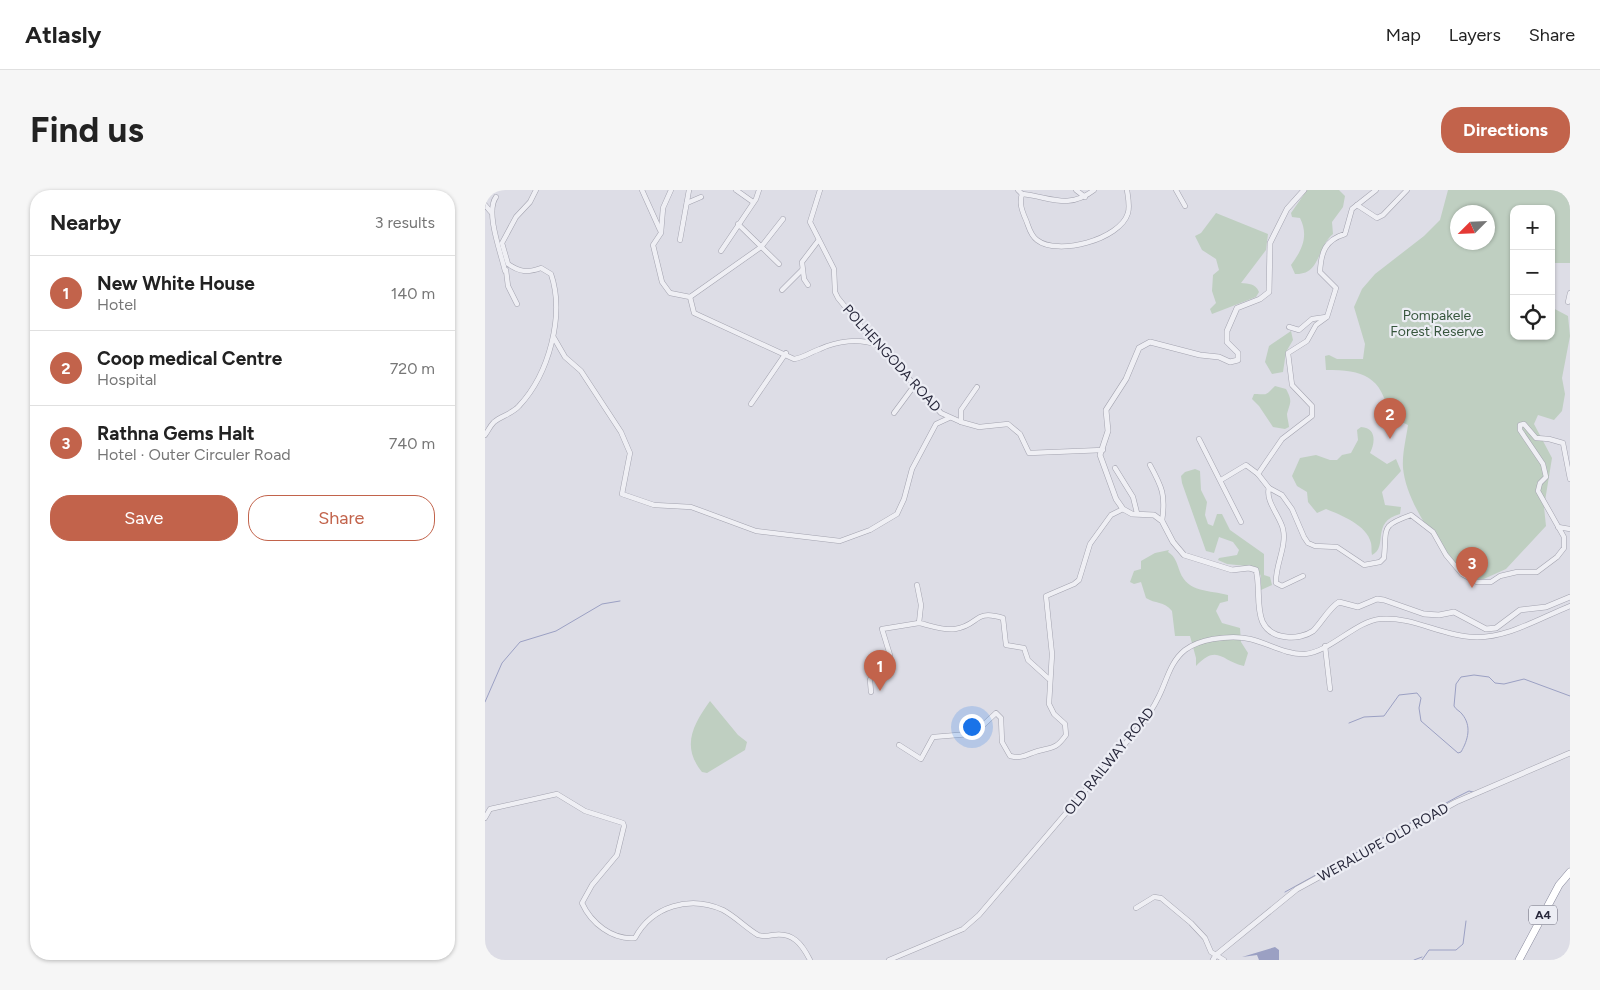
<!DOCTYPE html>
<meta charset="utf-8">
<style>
body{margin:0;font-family:Figtree,sans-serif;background:#f6f6f6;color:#222}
.controls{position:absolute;right:15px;top:15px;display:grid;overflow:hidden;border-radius:10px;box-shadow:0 1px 4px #0004}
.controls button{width:45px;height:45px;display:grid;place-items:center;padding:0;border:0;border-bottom:1px solid #e0e0e0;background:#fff;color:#222;font:25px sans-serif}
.compass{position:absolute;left:965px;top:15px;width:45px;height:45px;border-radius:50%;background:#fff;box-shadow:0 1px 4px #0004;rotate:246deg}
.you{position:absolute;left:486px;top:536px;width:18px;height:18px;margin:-12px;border:4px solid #fff;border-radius:50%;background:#1a73e8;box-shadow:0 0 0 8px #1a73e833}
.badge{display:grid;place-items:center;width:32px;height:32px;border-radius:50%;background:#c2634b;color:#fff;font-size:16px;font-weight:700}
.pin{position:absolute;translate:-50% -41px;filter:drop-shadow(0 1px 2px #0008)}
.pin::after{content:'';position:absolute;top:26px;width:18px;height:15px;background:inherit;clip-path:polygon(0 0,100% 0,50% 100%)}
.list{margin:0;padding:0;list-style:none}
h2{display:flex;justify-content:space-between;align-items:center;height:65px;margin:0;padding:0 20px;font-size:21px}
h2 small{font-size:16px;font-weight:400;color:#767676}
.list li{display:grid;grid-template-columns:32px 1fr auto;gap:15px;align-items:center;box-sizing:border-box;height:75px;padding:0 20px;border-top:1px solid #e0e0e0}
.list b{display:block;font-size:19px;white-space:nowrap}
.list p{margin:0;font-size:16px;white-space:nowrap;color:#767676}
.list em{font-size:16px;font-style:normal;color:#767676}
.actions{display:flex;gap:10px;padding:15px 20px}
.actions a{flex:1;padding:11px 0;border:1px solid #c2634b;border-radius:20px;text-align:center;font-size:18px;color:#c2634b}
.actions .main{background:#c2634b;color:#fff}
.icon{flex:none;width:28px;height:28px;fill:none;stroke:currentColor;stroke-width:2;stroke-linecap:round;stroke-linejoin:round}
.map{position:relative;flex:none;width:1085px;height:770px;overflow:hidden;border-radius:20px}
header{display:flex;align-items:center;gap:30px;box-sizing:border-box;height:70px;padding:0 25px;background:#fff;border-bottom:1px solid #e0e0e0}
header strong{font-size:24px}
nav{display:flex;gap:28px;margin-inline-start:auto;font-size:18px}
.intro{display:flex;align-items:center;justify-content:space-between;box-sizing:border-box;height:120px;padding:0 30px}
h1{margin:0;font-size:35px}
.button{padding:12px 22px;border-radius:20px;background:#c2634b;color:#fff;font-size:18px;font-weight:700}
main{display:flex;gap:30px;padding:0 30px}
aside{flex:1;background:#fff;border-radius:20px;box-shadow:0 1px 4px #0004}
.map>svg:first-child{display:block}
.green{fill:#bfcfc1;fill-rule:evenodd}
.water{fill:#9ba0c3}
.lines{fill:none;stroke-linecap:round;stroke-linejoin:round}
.stream{stroke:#9ba0c3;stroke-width:1}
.minor-casing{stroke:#a3a3af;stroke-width:5.5}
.tertiary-casing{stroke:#a3a3af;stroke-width:6}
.trunk-casing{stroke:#86879b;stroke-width:8}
.minor{stroke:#efeff4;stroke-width:4.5}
.tertiary{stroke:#efeff4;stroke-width:5}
.trunk{stroke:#fff;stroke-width:7}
.labels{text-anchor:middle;stroke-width:4.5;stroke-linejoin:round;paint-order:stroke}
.shield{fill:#ecedf4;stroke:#636372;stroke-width:1}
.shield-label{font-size:12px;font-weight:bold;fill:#28283b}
.park-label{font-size:14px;fill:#36553c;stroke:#ecedf4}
.street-label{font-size:14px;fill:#28283b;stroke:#ecedf4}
</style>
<header>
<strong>Atlasly</strong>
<nav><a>Map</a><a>Layers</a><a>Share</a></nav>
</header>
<div class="intro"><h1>Find us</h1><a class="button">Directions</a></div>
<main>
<aside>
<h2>Nearby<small>3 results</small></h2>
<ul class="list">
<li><span class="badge">1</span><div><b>New White House</b><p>Hotel</p></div><em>140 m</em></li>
<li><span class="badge">2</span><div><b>Coop medical Centre</b><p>Hospital</p></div><em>720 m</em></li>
<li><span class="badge">3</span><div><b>Rathna Gems Halt</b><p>Hotel · Outer Circuler Road</p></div><em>740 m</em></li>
</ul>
<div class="actions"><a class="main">Save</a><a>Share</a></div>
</aside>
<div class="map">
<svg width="1085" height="770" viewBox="0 0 1085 770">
<rect width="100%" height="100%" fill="#dddde6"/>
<g class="green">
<path d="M 822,0 L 854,0 L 860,6 L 858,17 L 847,32 L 848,44 C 831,58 836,85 810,84 L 806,75 C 817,60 824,46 815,28 L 807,27 L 806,23 Z"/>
<path d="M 963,0 L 1085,0 L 1085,73 L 1066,73 L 1066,19 L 1029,19 L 1029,146 L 1066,146 L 1066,117 L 1083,126 L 1085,146 L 1077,188 L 1080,204 L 1077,221 L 1069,230 L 1053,225 L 1049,234 L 1067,268 L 1059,317 L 1061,336 L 1021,379 L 992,392 C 961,368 922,318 918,278 C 917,264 921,249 923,235 L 904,226 C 897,186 878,180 841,180 L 840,166 L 844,165 L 852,169 L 878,169 L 880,154 L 869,117 L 877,99 L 890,84 L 939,46 L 955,30 ZM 972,22 L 1002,22 L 1002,52 L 972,52 Z"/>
<path d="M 731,23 L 783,44 L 781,60 L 756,93 C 764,94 770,93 774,102 L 771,107 L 727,124 L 725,119 L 731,113 L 727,101 L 728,85 L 734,80 L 731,69 L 717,60 L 710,46 L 716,43 Z"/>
<polygon points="806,141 808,150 801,162 798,182 787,184 780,172 784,156"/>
<path d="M 790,196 L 801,199 C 808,212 805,212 802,224 C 802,227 804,234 804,237 L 800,239 L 788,237 L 774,216 L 767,209 L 769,204 C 783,204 779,207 790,196 Z"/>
<path d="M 876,237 C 892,238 890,253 885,263 L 902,274 L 911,269 L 916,281 L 897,302 L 900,315 L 916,317 L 915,324 C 885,332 904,357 887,365 C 886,361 887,358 886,353 C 882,335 856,325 841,319 L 832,323 L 823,312 L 822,302 L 812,296 L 807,286 L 815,268 L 831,265 L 845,270 L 852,270 L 857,265 L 866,263 L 873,250 L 872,240 Z"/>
<polygon points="710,279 715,281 716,300 722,312 720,325 723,334 728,336 732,324 737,324 745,340 779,364 779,385 785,387 787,395 776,400 776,386 771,377 742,374 733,370 734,368 752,365 754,360 748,352 734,347 729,363 721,361 697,293 696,286 700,282"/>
<path d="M 684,360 L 683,362 C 691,367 692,374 695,382 C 703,403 725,400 743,405 L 743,411 L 735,413 L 731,421 L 737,433 L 755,438 L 756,452 L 763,463 L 759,476 C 737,472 733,453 711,476 L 711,468 L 705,446 L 690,446 L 687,421 C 679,411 670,414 661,408 L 656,392 L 649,394 L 645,392 L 649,381 L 656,379 L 656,371 L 670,363 Z"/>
<path d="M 225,511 L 253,545 L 262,552 L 260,560 L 222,583 L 217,582 C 196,556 208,535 225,511 Z"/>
</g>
<polygon class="water" points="790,757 794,760 794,770 774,770 772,765 757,767"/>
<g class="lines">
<g class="stream">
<polyline points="0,512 17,473 35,452 71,441 117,414 135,411"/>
<path d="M 864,533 L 879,527 L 899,526 L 914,505 L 932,503 L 936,508 L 934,518 L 936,531 L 973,563 L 976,562 C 983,550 987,536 977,524 C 975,521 971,520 969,516 L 971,494 L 976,487 L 989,485 L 1004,487 L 1010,493 L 1019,494 L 1039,489 L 1085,506"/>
<polyline points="800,702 972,607 984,601 988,602"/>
<polyline points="929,770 937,767"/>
<polyline points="937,770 944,760 971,760 978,754 981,731"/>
</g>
<g class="minor-casing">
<g id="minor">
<polyline points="157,0 175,40"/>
<path d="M 186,0 L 178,18 L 176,43 L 168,55 L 177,92 L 185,103 L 205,107 L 209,123 L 309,169 C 318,168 326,162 335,159 C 352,151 374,148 392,155"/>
<polyline points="251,0 268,12"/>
<polyline points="335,0 325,32 349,79 350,102 353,108 383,145 456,223 476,232 494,237 523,234 535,244 544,263 618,260"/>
<path d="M 533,0 L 537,4 C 566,7 583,20 609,0"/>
<polyline points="591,0 600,7"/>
<polyline points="691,0 700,16"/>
<path d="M 891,0 L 867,19 L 860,44 C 840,50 836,62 835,82 L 851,98 L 842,127 L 831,135 L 822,151 L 803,163 L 807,195 L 827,216 L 827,226 L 797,249 L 773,284 L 784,298 L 797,305 L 807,319 L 819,347 L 823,353 L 830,356 L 852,357 L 879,375 L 895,372 L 899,368 C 902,337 895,336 926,325 L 948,342 L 961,365 L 977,384 L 992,392 L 1006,392 L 1015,386 L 1032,382 L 1052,382 L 1072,367 L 1079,358 L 1079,347 L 1053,301 L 1055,293 L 1061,287 L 1058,274 L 1035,240 L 1035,235 L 1039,234 L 1051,248 L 1064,249 L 1078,253 L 1085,289"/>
<path d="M 537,4 C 534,13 537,21 541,30 C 544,37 545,45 552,50 C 572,66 635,50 643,23 C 645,16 643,7 642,0"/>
<path d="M 11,7 C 0,22 16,63 20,81"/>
<polyline points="202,13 216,7"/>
<polyline points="0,15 6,22"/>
<polyline points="872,15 892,28 898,25 922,0"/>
<polyline points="253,34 294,74"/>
<polyline points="195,50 204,0"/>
<polyline points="236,61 271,9 274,0"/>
<polyline points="21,80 23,96 32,114"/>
<polyline points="323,95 319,89 317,72 333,51"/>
<polyline points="297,100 317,80"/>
<polyline points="205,107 276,57 298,29"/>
<polyline points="1083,112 1085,103"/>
<polyline points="804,137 814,140 827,129 841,127"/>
<polyline points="69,148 80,167 96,181 136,242 145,263 137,304 169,315 206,317 271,341 355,351 385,340 412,324 419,309 427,279 451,234 464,228"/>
<polyline points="266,214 301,163"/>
<polyline points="409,223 429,196"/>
<polyline points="476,232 476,220 492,197"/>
<path d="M 0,245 C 3,241 5,236 9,232 C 16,226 27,224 34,216 C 64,184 80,125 66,84 L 56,78 C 42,83 35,82 23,74 L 17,53 L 31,27 L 45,12 L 51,0"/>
<polyline points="714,249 756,332"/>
<path d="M 665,275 C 677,297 681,305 677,331"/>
<polyline points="630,278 648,307 652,323"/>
<polyline points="736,290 761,275 773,284"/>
<path d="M 784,298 C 780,311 795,326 798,339 C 802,357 790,375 791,393 L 797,396 L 818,386"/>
<polyline points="1073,337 1085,339"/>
<path d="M 432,395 L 436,415 L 434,433 C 444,435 459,441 470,439 C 495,435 488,419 518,428 L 521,455 L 539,458 L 543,470 L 564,489"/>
<polyline points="840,456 845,499"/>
<polyline points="386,502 385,490 390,479 399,477 405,465 397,439 434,433"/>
<path d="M 414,555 L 436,569 L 448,547 L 485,544 L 495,538 L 511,523 L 516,528 L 517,552 L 525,566 C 538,569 542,564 553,561 C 568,557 571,559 581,545 L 580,534 L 569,524 L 564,514 L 567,464 L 561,406 L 589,394 L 594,390 L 605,354 L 626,325 L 638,319"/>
<path d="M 0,628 L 5,619 L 72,604 L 100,621 L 138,633 L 139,636 L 132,665 L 107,695 L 97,713 C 106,733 127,750 150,748 C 167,716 205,705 238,720 C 251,727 261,738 273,745 C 278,747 283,746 288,745 C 308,742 317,754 325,770"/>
<polyline points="651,718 669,707 676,708 706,733 720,748 726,762 739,770"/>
<path d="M 404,770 L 478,739 L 494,725 L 651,541 C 660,530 668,519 674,506 C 682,490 685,472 700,460 C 708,454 717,451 728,449 C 741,447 752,446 765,449 C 783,453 801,465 820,464 C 845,462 871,431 895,429 C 928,426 956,446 988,447 C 1021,449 1055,428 1085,416"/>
</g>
</g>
<g class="tertiary-casing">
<g id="tertiary">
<path d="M 819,0 L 802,19 L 785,53 L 784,102 L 775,109 L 752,118 L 742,141 L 742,152 L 753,163 L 753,170 L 745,172 L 734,167 L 715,165 L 665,152 L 654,158 L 641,189 L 621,220 L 623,241 L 615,265 L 631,309 L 638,319 L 647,324 L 669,325 L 677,331 L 688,352 L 699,365 L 747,380 L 764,378 L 771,380 C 778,404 763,443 802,447 C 810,448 821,446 828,441 C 837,432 844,418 854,412 L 873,417 L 892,409 L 899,410 L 939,424 L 954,425 L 969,422 L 1001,439 L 1011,438 L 1035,420 L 1061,417 L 1085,407"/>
<polyline points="728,770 731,765 812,699 971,612 1085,563"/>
</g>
</g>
<g class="trunk-casing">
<polyline id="trunk" points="1034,770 1074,695 1085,682"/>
</g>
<use href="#minor" class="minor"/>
<use href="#tertiary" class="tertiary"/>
<use href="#trunk" class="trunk"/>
</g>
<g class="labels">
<rect class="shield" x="1044" y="715.5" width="28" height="19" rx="4"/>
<g class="shield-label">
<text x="1058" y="729">A4</text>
</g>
<g class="park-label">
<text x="952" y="130">Pompakele<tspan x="952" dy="16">Forest Reserve</tspan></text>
</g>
<g class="street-label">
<text transform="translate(407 168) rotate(48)" y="5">POLHENGODA ROAD</text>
<text transform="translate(624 571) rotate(-51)" y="5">OLD RAILWAY ROAD</text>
<text transform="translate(898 652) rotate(-29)" y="5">WERALUPE OLD ROAD</text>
</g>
</g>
</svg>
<div class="controls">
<button>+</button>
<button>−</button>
<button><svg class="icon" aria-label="locate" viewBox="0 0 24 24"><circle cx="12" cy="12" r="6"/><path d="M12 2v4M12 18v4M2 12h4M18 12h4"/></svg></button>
</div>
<svg class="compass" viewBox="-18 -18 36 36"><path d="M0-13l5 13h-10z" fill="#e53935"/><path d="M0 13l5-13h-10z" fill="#767676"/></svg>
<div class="you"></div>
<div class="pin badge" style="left:395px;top:501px">1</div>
<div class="pin badge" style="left:905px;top:249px">2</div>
<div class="pin badge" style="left:987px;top:398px">3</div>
</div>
</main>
